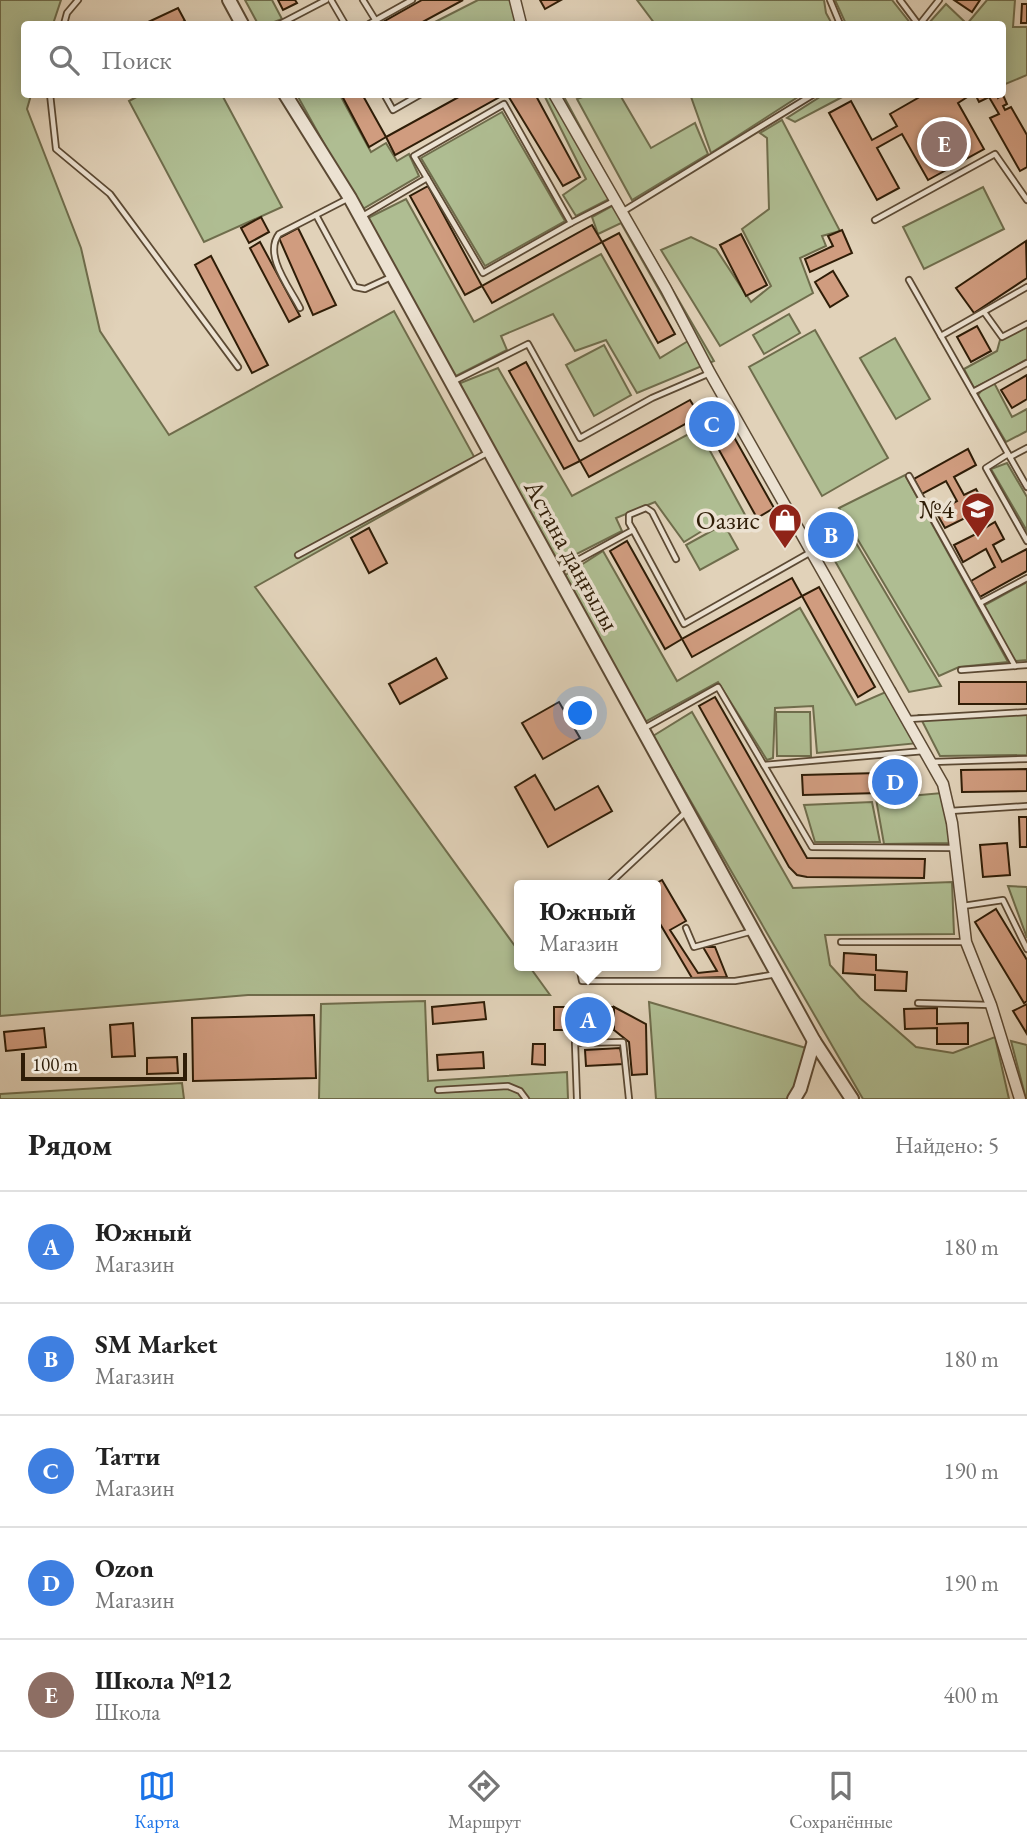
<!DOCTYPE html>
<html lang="ru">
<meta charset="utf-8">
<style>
body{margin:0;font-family:"EB Garamond",serif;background:#f6f6f6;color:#222}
.scale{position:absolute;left:21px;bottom:18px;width:166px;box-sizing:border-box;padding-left:7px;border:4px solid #2f1d07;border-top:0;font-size:19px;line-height:24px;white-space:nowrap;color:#2f1d07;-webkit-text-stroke:5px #ece2d2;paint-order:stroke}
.you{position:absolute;left:581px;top:714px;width:24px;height:24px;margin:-18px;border:5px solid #fff;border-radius:50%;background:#1a73e8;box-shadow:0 0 0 10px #1a73e833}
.badge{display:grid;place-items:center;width:46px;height:46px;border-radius:50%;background:#1a73e8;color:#fff;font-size:23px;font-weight:700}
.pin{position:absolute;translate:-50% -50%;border:4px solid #fff;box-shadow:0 2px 7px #0006}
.popup{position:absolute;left:514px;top:880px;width:147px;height:91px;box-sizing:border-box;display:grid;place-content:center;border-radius:7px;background:#fff;filter:drop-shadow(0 2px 5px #0005);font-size:23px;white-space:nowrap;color:#767676}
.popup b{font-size:26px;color:#222}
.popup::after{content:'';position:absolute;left:50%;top:100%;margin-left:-14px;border:14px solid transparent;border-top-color:#fff}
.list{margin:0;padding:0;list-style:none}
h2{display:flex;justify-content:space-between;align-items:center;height:91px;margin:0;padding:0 28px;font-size:30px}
h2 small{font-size:23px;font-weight:400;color:#767676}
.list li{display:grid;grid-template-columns:46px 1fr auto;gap:21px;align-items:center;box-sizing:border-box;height:112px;padding:0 28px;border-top:2px solid #e0e0e0}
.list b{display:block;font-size:26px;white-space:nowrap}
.list p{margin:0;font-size:23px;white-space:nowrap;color:#767676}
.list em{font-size:23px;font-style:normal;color:#767676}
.icon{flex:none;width:38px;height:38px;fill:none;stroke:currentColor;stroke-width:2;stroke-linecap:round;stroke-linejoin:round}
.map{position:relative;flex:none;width:1027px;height:1099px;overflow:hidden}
.search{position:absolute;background:#fff;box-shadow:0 4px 18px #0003;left:21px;right:21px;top:21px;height:77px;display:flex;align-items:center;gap:18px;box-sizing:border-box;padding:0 24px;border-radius:7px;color:#767676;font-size:26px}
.sheet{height:651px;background:#fff}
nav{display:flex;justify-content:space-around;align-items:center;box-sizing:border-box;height:98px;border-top:2px solid #e0e0e0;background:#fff;font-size:19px;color:#767676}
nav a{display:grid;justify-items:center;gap:4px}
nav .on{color:#1a73e8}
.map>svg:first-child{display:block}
.green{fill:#afbd92;stroke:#6f6d4c;stroke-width:2}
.building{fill:#d09c7f;stroke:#2f1d07;stroke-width:2}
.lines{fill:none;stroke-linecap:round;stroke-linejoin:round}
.service-casing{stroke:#5c4a34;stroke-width:8}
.minor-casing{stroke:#5c4a34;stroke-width:13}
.tertiary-casing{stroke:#5c4a34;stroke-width:16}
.service{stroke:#ece2d2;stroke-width:4.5}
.minor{stroke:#ece2d2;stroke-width:10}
.tertiary{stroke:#ece2d2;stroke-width:12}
.labels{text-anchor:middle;stroke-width:7;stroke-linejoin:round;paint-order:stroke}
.poi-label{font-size:26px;fill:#2f1d07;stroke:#ece2d2;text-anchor:end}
.street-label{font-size:26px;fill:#2f1d07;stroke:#ece2d2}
</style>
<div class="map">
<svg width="1027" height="1099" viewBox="0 0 1027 1099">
<rect width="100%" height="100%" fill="#e1d2b9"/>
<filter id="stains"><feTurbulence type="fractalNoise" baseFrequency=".00286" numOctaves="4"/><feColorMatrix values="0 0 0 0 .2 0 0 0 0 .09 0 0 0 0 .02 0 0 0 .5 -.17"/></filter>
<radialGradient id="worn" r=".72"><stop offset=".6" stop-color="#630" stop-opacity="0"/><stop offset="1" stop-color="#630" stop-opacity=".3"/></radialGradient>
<g class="green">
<polygon points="0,0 61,0 53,24 24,24 24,94 31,95 27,109 81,248 100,331 169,435 394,311 477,462 255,587 520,953 520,966 529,966 550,995 248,995 0,1016"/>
<polygon points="245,0 272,0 282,19 269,24 258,24"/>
<polygon points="478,0 511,0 525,24 431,24"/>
<polygon points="637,0 824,0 826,13 832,24 655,24"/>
<polygon points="835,0 892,0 911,24 846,24"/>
<polygon points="987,0 1015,0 1013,27 1027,27 1027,75 1003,85 1002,24 928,24 946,4 967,24"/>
<polygon points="142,94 222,95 282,207 204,242 129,101"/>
<polygon points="690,94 801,94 801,95 711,153"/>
<polygon points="297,95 340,95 371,152 386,143 397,161 409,154 419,176 361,210"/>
<polygon points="544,95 563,95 617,195 576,216 563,195 586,179"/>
<polygon points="588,95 620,95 651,148 695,123 708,154 632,200 577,99"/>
<polygon points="823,95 846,95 795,122 787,118"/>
<polygon points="502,112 565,221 485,266 421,158"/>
<polygon points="782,120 840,231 822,236 826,246 800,258 813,293 720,346 661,250 691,237 716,249 751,302 771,286 742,229 769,209 767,138 760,133"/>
<polygon points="983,187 1004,229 924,269 903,227"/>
<polygon points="406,199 474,322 601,254 660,358 688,341 621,223 598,234 592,217 621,201 714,361 637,393 606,340 575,351 553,314 501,336 507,350 454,377 366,219"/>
<polygon points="789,314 800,333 764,354 753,335"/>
<polygon points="1027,327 1027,359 992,379 1012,417 1027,409 1027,431 1006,442 978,395 990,380 974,388 964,369 997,351 1000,340"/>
<polygon points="815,330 888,458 822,496 749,367"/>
<polygon points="895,338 930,399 896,419 860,358"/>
<polygon points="604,345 631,395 594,416 566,365"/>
<polygon points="498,368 572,496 698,429 749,522 733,530 725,517 684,542 655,502 616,518 622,531 557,564 458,384"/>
<polygon points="1007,463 1027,497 1027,531 991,469"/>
<polygon points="905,475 1008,662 959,667 939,676 839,508"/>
<polygon points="724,524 738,549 700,570 686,545"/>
<polygon points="856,543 941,686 909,692 835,561"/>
<polygon points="603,551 677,681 800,608 856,705 895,688 919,743 817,753 813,706 775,708 773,758 767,760 718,682 645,722 564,576"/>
<polygon points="1027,582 1027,660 1015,661 983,606"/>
<polygon points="692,712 793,888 952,882 954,934 825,935 830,965 860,998 916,1047 953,1053 995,1037 1009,1099 863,1099 653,736"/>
<polygon points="776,712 810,712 811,756 777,756"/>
<polygon points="919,715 1027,715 1027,755 940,756"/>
<polygon points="942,793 950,843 884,844 876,799"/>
<polygon points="872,802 880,842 815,842 804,805"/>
<polygon points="1008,886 1027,887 1027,938"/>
<polygon points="425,1001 428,1081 567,1072 568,1099 319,1099 321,1004"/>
<polygon points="649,1002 806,1048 796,1088 789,1099 656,1099"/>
<polygon points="1011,1041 1027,1045 1027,1099 1026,1099"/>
<polygon points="182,1083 184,1099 0,1099 0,1094"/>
</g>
<g class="building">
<polygon points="278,0 295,0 297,3 283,10"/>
<polygon points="422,0 463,0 419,24 385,24 383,22"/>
<polygon points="540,0 561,0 545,9"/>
<polygon points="954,0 980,0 972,12"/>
<polygon points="1022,4 1027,4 1027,23 1021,23"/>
<polygon points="178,8 185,21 178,24 144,24"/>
<polygon points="341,94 362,94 386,137 369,147"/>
<polygon points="464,94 505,94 395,155 386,137"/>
<polygon points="507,94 535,94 580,177 563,186"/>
<polygon points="925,94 972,94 958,103 984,149 928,180 902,134 877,148 899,188 877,200 829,113 851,101 872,140 897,126 890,114"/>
<polygon points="975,94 997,94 998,98 1003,95 1007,104 1003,106 1005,110 1011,107 1027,135 1027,167 1020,171 990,118 999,114 989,97 979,102"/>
<polygon points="428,186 482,286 465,295 410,196"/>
<polygon points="261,217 269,232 249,243 241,228"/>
<polygon points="592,225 602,242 492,303 482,286"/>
<polygon points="298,228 336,305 313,315 279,238"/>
<polygon points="842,230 852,253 810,272 805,259 833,246 828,236"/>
<polygon points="619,233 675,334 658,343 602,242"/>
<polygon points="741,234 767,285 746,296 720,245"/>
<polygon points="1026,241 1027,278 974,313 956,288"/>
<polygon points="260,242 300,316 289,322 250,248"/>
<polygon points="211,256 268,365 252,373 195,265"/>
<polygon points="833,271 848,296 830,307 815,282"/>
<polygon points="977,326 991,351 971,362 957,337"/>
<polygon points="526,362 580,461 564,469 509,371"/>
<polygon points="1027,375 1027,399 1012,408 1001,390"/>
<polygon points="690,400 700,416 589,477 580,461"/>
<polygon points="717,407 774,508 757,518 700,416"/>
<polygon points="968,449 976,465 954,477 964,495 976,489 985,505 974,512 983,529 995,522 1004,539 993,545 1002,562 1027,549 1027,571 980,597 971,581 995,567 986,549 963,562 954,545 976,534 967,517 945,528 936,512 957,501 946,481 922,494 914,479"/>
<polygon points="835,512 851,541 834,551 817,523"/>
<polygon points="369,528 387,563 369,573 351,538"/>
<polygon points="627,541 682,639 665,649 610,551"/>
<polygon points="792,578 802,596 692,657 682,639"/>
<polygon points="819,587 875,687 858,697 802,596"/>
<polygon points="436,658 447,678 400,704 389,684"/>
<rect x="959" y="682" width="68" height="22"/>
<polygon points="715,697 807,858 925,859 924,878 807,877 797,875 789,867 699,706"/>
<polygon points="559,702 580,738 543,759 522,723"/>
<polygon points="1027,769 1027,791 962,792 961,770"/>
<polygon points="917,772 918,792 803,795 802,775"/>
<polygon points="535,775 555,810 598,786 612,811 548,847 515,787"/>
<polygon points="1019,817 1027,817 1027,847 1020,847"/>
<polygon points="1007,843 1010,875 983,877 980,845"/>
<polygon points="662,880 686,921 670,930 698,973 717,971 703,947 715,947 727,977 692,978 656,917 656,885 653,885"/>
<polygon points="996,909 1027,960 1027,1001 1024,1003 975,922"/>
<polygon points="844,953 876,955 876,970 907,972 906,991 875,990 875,975 843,973"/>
<polygon points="484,1002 486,1019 433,1024 432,1007"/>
<polygon points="1027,1004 1027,1034 1013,1011"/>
<rect x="554" y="1007" width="60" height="23"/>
<polygon points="614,1007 646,1024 647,1074 632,1075 629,1042 614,1030"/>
<polygon points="937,1008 937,1024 968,1023 968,1044 937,1044 937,1028 905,1029 904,1009"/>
<polygon points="314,1015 316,1078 193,1081 192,1018"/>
<polygon points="133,1023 135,1056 112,1057 110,1025"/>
<polygon points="44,1028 46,1047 6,1051 4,1032"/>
<polygon points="533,1044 545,1044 545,1065 532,1064"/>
<polygon points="620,1048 623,1064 586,1066 585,1050"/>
<polygon points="483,1052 484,1068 438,1070 437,1055"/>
<polygon points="177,1057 178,1073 147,1074 147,1058"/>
</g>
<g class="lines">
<g class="service-casing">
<g id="service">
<polyline points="331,0 345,24"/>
<polyline points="363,0 376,21"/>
<polyline points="830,0 840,24"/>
<polyline points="900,0 918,24"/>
<polyline points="64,24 67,13 78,0"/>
<polyline points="280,24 326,0"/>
<polyline points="369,24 412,0"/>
<polyline points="920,24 939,0"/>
<polyline points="50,94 56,149 110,194 238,367"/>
<polyline points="384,94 393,110 421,94"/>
<polyline points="427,178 483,273 571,223"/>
<polyline points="622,212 814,94"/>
<polyline points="316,215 355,287 365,289 391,277"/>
<polyline points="361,217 427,178 414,156 504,104 571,223 614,201"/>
<polyline points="875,220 995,154 1027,200"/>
<polyline points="909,280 1027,487"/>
<path d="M 300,308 C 290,288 263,255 279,234 L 349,198"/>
<polyline points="984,312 1002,337 1027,324"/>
<polyline points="941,336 1027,287"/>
<polyline points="452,382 528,344 580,438 652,398 710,373"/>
<polyline points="973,392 1027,363"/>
<polyline points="1008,454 986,468 1027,541"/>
<polyline points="1010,457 1027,448"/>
<polyline points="909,476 1015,666"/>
<polyline points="633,530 629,523 629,515 646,508 652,512 676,559"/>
<polyline points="298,555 489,452"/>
<polyline points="556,572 633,530 684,624 811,552"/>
<polyline points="980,603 1027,578"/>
<polyline points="961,670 1027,665"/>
<polyline points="909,719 1027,712"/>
<polyline points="643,729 718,687 812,847 955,848"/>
<polyline points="932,762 1027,759"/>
<polyline points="764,765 924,751"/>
<polyline points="950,811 1027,806"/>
<polyline points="608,885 687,811"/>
<polyline points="963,906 1003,900 1027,949"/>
<polyline points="686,928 694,947 753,931"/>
<polyline points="841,942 965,942"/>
<polyline points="579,966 582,981 735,981 777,974"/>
<polyline points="918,1003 991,1005"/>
<polyline points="438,1090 508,1086 520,1091 526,1099"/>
<polyline points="577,1099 575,1043 623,1042 629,1099"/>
</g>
</g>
<g class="minor-casing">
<g id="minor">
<polyline points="515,0 521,24"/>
<polyline points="554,94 666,289 710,373 943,784 952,823 966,942 991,1005 1020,1099"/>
</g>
</g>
<g class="tertiary-casing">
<g id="tertiary">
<polyline points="229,0 242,24"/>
<polyline points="285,94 350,198 814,1041 852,1099"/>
<polyline points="794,1099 800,1089 814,1041"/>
</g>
</g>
<use href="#service" class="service"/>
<use href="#minor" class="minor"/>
<use href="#tertiary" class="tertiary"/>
</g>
<defs>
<g id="school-pin" transform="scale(1.75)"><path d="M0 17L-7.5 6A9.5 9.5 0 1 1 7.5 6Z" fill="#8f2418" stroke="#ece2d2"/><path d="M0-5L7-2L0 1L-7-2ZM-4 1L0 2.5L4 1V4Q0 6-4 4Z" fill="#fff"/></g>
<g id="shop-pin" transform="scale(1.75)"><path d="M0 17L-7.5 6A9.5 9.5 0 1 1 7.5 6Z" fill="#8f2418" stroke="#ece2d2"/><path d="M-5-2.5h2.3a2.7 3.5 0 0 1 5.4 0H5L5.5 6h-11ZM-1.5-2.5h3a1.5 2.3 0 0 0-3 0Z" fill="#fff"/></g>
</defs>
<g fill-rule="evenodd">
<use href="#school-pin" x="978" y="509"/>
<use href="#shop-pin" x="785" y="520"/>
</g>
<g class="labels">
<g class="poi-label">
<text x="954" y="518">№4</text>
<text x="760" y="529">Оазис</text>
</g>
<g class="street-label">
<text transform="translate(572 555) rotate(61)" y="9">Астана даңғылы</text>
</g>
</g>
<rect width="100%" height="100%" filter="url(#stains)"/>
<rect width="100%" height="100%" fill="url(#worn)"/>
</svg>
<div class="scale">100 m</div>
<div class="you"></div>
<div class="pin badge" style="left:588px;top:1020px;background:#3f7fe0">A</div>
<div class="popup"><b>Южный</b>Магазин</div>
<div class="pin badge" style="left:831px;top:535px;background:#3f7fe0">B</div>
<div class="pin badge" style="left:712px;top:424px;background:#3f7fe0">C</div>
<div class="pin badge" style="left:895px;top:782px;background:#3f7fe0">D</div>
<div class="pin badge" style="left:944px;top:144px;background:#8d6e63">E</div>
<div class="search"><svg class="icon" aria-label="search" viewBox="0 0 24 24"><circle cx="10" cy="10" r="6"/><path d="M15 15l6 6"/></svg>Поиск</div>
</div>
<section class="sheet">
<h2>Рядом<small>Найдено: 5</small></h2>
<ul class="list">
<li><span class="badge" style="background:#3f7fe0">A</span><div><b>Южный</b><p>Магазин</p></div><em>180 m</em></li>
<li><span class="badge" style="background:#3f7fe0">B</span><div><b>SM Market</b><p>Магазин</p></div><em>180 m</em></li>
<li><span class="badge" style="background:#3f7fe0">C</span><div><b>Татти</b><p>Магазин</p></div><em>190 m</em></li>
<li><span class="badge" style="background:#3f7fe0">D</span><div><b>Ozon</b><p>Магазин</p></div><em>190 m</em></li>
<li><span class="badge" style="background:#8d6e63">E</span><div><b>Школа №12</b><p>Школа</p></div><em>400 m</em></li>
</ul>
</section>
<nav>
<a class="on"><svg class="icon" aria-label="map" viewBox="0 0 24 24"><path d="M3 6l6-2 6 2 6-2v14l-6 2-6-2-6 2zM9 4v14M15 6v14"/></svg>Карта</a>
<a><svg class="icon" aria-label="directions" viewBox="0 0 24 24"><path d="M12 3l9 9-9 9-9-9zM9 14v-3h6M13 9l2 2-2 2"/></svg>Маршрут</a>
<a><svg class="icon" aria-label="saved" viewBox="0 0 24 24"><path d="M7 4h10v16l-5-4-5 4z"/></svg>Сохранённые</a>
</nav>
